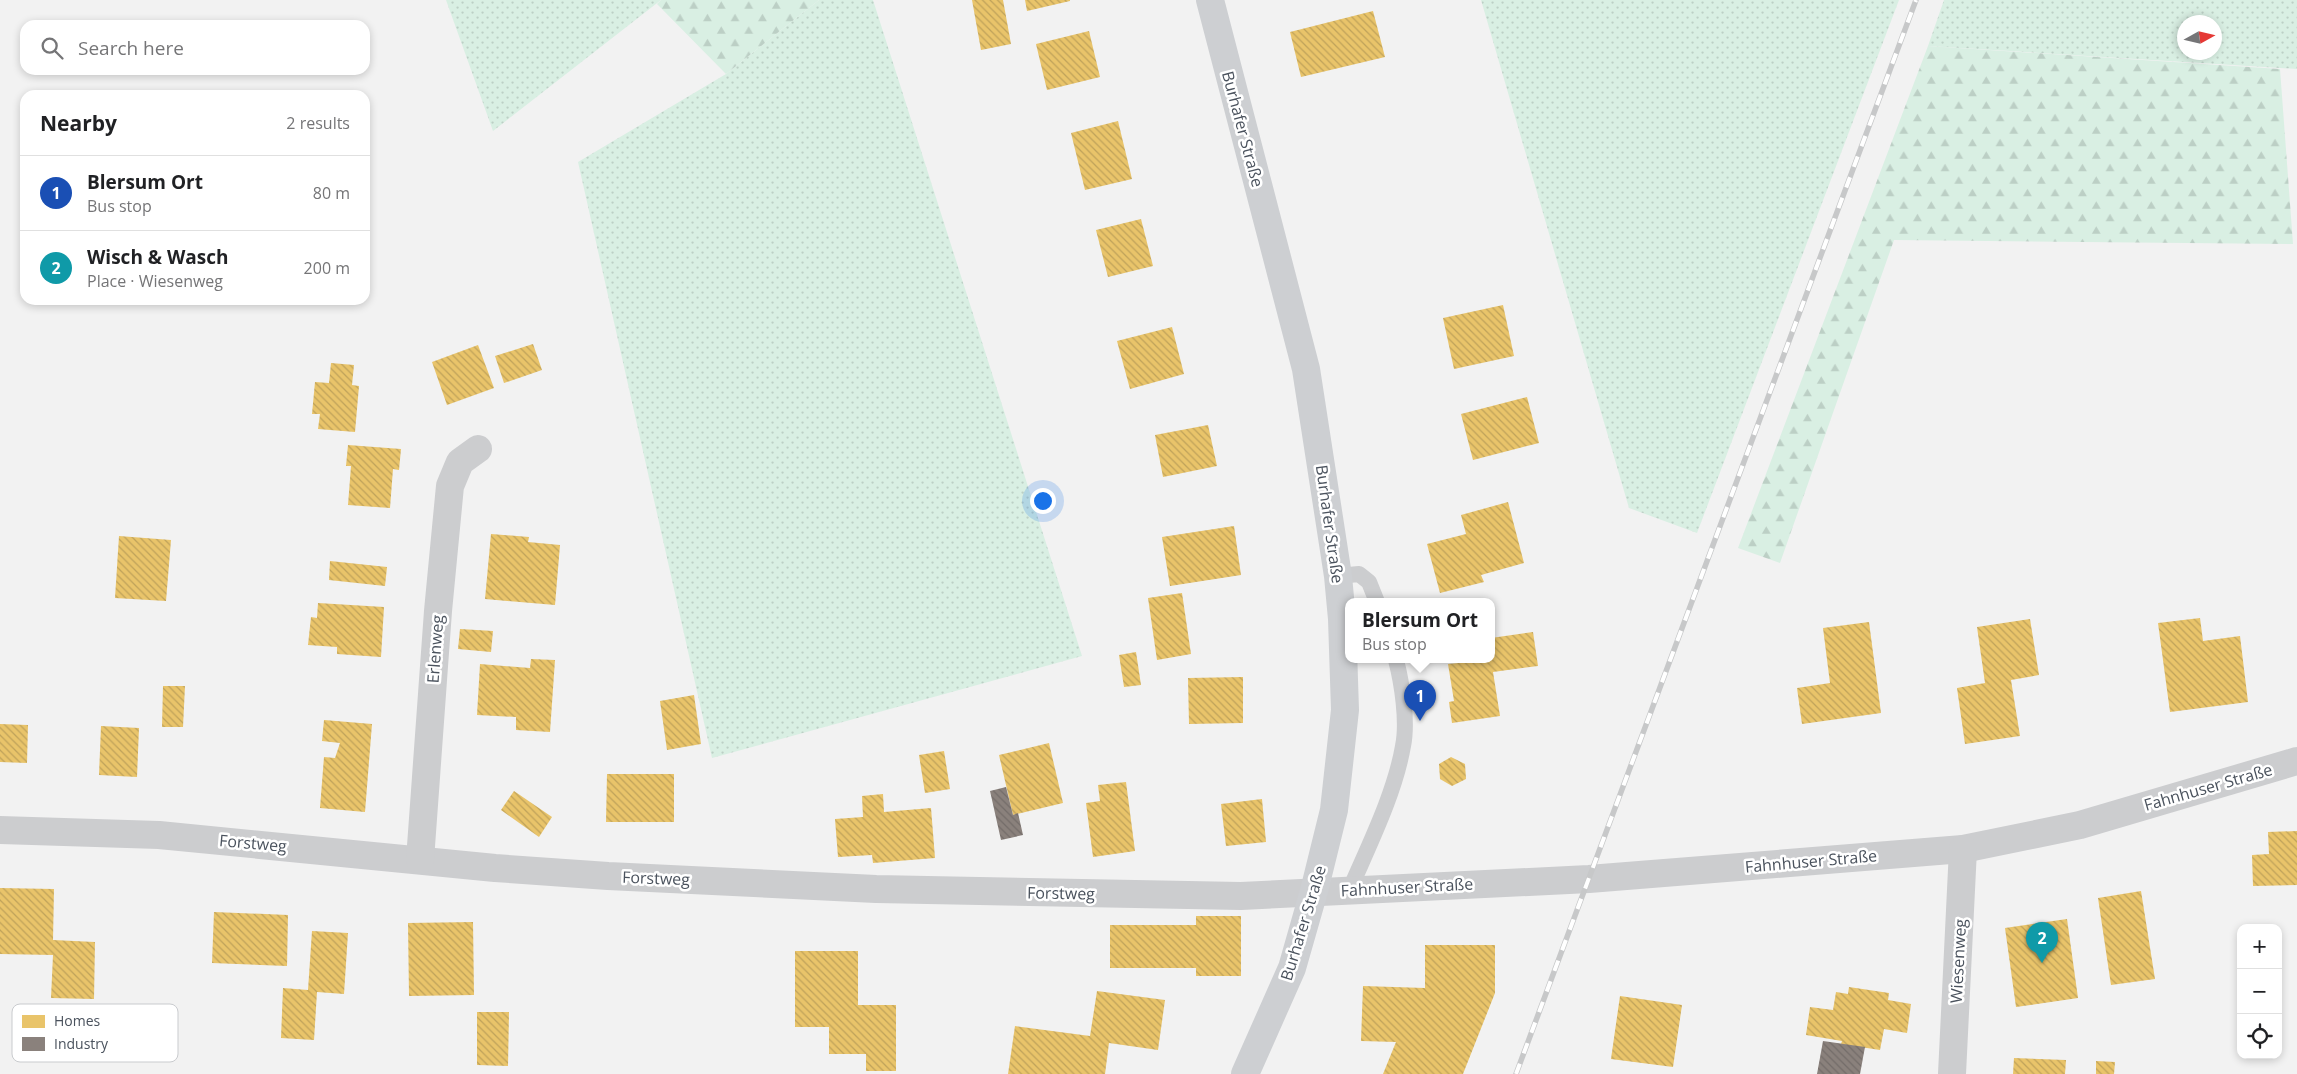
<!DOCTYPE html>
<meta charset="utf-8">
<style>
body{margin:0;font-family:"Open Sans",sans-serif;background:#f6f6f6;color:#202124}
.controls{position:absolute;right:15px;bottom:15px;display:grid;overflow:hidden;border-radius:10px;box-shadow:0 2px 8px #0003}
.controls button{width:45px;height:45px;display:grid;place-items:center;padding:0;border:0;border-bottom:1px solid #e0e0e0;background:#fff;color:#202124;font:25px sans-serif}
.compass{position:absolute;left:2177px;top:15px;width:45px;height:45px;border-radius:50%;background:#fff;box-shadow:0 2px 8px #0003;rotate:82deg}
.you{position:absolute;left:1042px;top:500px;width:18px;height:18px;margin:-12px;border:4px solid #fff;border-radius:50%;background:#1a73e8;box-shadow:0 0 0 8px #1a73e833}
.badge{display:grid;place-items:center;width:32px;height:32px;border-radius:50%;background:#1a73e8;color:#fff;font-size:16px;font-weight:700}
.pin{position:absolute;translate:-50% -41px;filter:drop-shadow(0 1px 2px #0008)}
.pin::after{content:'';position:absolute;top:26px;width:18px;height:15px;background:inherit;clip-path:polygon(0 0,100% 0,50% 100%)}
.popup{position:absolute;left:1345px;top:598px;width:150px;height:65px;box-sizing:border-box;display:grid;place-content:center;border-radius:10px;background:#fff;filter:drop-shadow(0 1px 4px #0005);font-size:16px;white-space:nowrap;color:#757577}
.popup b{font-size:19px;color:#202124}
.popup::after{content:'';position:absolute;left:50%;top:100%;margin-left:-10px;border:10px solid transparent;border-top-color:#fff}
.list{margin:0;padding:0;list-style:none}
h2{display:flex;justify-content:space-between;align-items:center;height:65px;margin:0;padding:0 20px;font-size:21px}
h2 small{font-size:16px;font-weight:400;color:#757577}
.list li{display:grid;grid-template-columns:32px 1fr auto;gap:15px;align-items:center;box-sizing:border-box;height:75px;padding:0 20px;border-top:1px solid #e0e0e0}
.list b{display:block;font-size:19px;white-space:nowrap}
.list p{margin:0;font-size:16px;white-space:nowrap;color:#757577}
.list em{font-size:16px;font-style:normal;color:#757577}
.icon{flex:none;width:28px;height:28px;fill:none;stroke:currentColor;stroke-width:2;stroke-linecap:round;stroke-linejoin:round}
.map{position:relative;flex:none;width:2297px;height:1074px;overflow:hidden}
.search{position:absolute;background:#fff;box-shadow:0 2px 8px #0003;left:20px;top:20px;width:350px;height:55px;display:flex;align-items:center;gap:12px;box-sizing:border-box;padding:0 18px;border-radius:15px;color:#757577;font-size:19px}
.panel{position:absolute;background:#fff;box-shadow:0 2px 8px #0003;left:20px;top:90px;width:350px;height:215px;border-radius:15px}
.map>svg:first-child{display:block}
.grass{fill:url(#grass-dots);fill-rule:evenodd}
.forest{fill:url(#forest-firs)}
.homes{fill:url(#homes-back-hatch)}
.industry{fill:url(#industry-back-hatch)}
.lines{fill:none;stroke-linecap:round;stroke-linejoin:round}
.lane{stroke:#cccdcf;stroke-width:16}
.street{stroke:#cccdcf;stroke-width:28}
.secondary{stroke:#cdcfd2;stroke-width:28}
.rail-casing{stroke:#c7c8c9;stroke-width:5.5}
.rail{stroke:#fff;stroke-width:4;stroke-dasharray:11;stroke-linecap:butt}
.labels{text-anchor:middle;stroke-width:5;stroke-linejoin:round;paint-order:stroke}
.street-label{font-size:16px;fill:#4a525d;stroke:#fff}
.key{fill:#fff;stroke:#c9cbce;stroke-width:1}
.key-label{font-size:14px;fill:#4a525d}
</style>
<div class="map">
<svg width="2297" height="1074" viewBox="0 0 2297 1074">
<defs>
<pattern id="grass-dots" width="8" height="8" patternUnits="userSpaceOnUse" patternTransform="scale(1.25)"><rect width="8" height="8" fill="#d9efe3"/><path d="M2 2h.1M6 6h.1" fill="none" stroke="#bccfc5" stroke-width="1.8" stroke-linecap="round"/></pattern>
<pattern id="forest-firs" width="22" height="20" patternUnits="userSpaceOnUse" patternTransform="scale(1.25)"><rect width="22" height="20" fill="#d9efe3"/><path d="M5 1l3.5 6h-7zM16 11l3.5 6h-7z" fill="#bccfc5"/></pattern>
<pattern id="homes-back-hatch" width="6" height="6" patternUnits="userSpaceOnUse" patternTransform="scale(1.25)"><rect width="6" height="6" fill="#e9c46a"/><path d="M-1 5l2 2M0 0l6 6M5-1l2 2" fill="none" stroke="#bfa25a"/></pattern>
<pattern id="industry-back-hatch" width="6" height="6" patternUnits="userSpaceOnUse" patternTransform="scale(1.25)"><rect width="6" height="6" fill="#8a817c"/><path d="M-1 5l2 2M0 0l6 6M5-1l2 2" fill="none" stroke="#736c69"/></pattern>
</defs>
<rect width="100%" height="100%" fill="#f2f2f2"/>
<g class="grass">
<polygon points="446,0 661,0 493,131"/>
<polygon points="819,0 873,0 1082,656 712,758 578,162 726,74"/>
<polygon points="1481,0 1899,0 1697,533 1629,508"/>
<path d="M 1944,0 L 2297,0 L 2297,69 L 1928,46 ZM 2184,22 L 2214,22 L 2214,52 L 2184,52 Z"/>
</g>
<g class="forest">
<polygon points="661,0 819,0 726,74 657,4"/>
<polygon points="1928,46 2280,69 2293,244 1894,240 1780,563 1738,548"/>
</g>
<g class="homes">
<polygon points="972,0 1003,0 1011,44 981,50"/>
<polygon points="1025,0 1070,0 1070,1 1027,11"/>
<polygon points="1373,11 1385,57 1301,77 1290,32"/>
<polygon points="1089,31 1100,77 1047,90 1036,44"/>
<polygon points="1118,121 1132,179 1085,190 1071,133"/>
<polygon points="1141,219 1153,266 1108,277 1096,230"/>
<polygon points="1503,305 1514,356 1454,369 1443,318"/>
<polygon points="1172,327 1184,374 1130,389 1117,341"/>
<polygon points="533,344 542,370 504,383 495,356"/>
<polygon points="478,345 494,388 447,405 432,362"/>
<polygon points="331,363 354,365 352,385 359,386 355,432 318,429 320,414 312,414 315,382 329,383"/>
<polygon points="1527,397 1539,443 1473,460 1461,414"/>
<polygon points="1208,425 1217,466 1163,477 1155,435"/>
<polygon points="348,445 401,449 399,470 393,469 390,508 348,505 351,466 346,466"/>
<polygon points="1508,502 1524,563 1481,575 1484,582 1440,593 1427,544 1466,534 1461,515"/>
<polygon points="1234,526 1241,575 1170,586 1162,537"/>
<polygon points="491,534 529,537 528,542 560,545 555,605 485,599"/>
<polygon points="119,536 171,540 166,601 115,598"/>
<polygon points="330,561 387,567 385,586 329,580"/>
<polygon points="1182,593 1191,654 1157,660 1148,598"/>
<polygon points="318,603 384,607 381,657 337,654 337,647 308,645 311,617 317,618"/>
<polygon points="2200,618 2203,641 2240,636 2248,702 2170,712 2158,623"/>
<polygon points="2030,619 2039,675 2011,680 2020,736 1965,744 1957,688 1985,683 1977,627"/>
<polygon points="1869,622 1881,713 1802,724 1797,688 1830,683 1823,628"/>
<polygon points="460,629 493,631 491,652 458,649"/>
<polygon points="1533,632 1538,666 1493,672 1500,716 1452,723 1449,702 1454,701 1448,664 1491,660 1491,638"/>
<polygon points="1136,652 1141,685 1124,687 1119,655"/>
<polygon points="531,659 555,660 550,732 516,730 516,717 477,715 480,664 530,668"/>
<polygon points="1243,677 1243,723 1189,724 1188,678"/>
<polygon points="163,686 185,686 183,727 162,727"/>
<polygon points="694,695 701,744 667,750 660,701"/>
<polygon points="324,720 372,724 365,812 320,808 324,757 335,758 340,743 322,741"/>
<polygon points="0,724 28,725 27,763 0,762"/>
<polygon points="101,726 139,728 137,777 99,775"/>
<polygon points="1049,743 1063,803 1013,815 999,755"/>
<polygon points="944,751 950,789 925,793 919,755"/>
<polygon points="1451,757 1465,764 1466,779 1452,786 1440,779 1439,764"/>
<polygon points="607,774 674,774 674,822 606,822"/>
<polygon points="1126,782 1135,851 1093,857 1086,803 1100,801 1098,785"/>
<polygon points="514,791 552,817 539,837 501,810"/>
<polygon points="883,794 884,812 931,808 935,858 873,863 872,855 838,857 835,819 863,817 862,796"/>
<polygon points="1262,799 1266,842 1226,846 1221,804"/>
<polygon points="2297,831 2297,885 2253,886 2252,855 2269,854 2268,832"/>
<polygon points="0,888 54,889 53,940 95,942 94,999 51,998 53,955 0,954"/>
<polygon points="2141,891 2155,979 2111,985 2098,898"/>
<polygon points="214,912 288,915 287,966 212,963"/>
<polygon points="1196,916 1241,916 1241,976 1196,976 1196,968 1110,968 1110,925 1196,925"/>
<polygon points="2067,919 2078,998 2016,1007 2005,928"/>
<polygon points="473,922 474,995 409,996 408,923"/>
<polygon points="312,931 348,933 344,994 317,992 314,1040 281,1038 283,988 308,990"/>
<polygon points="1425,945 1495,945 1495,993 1463,1074 1383,1074 1396,1042 1361,1041 1363,986 1425,988"/>
<polygon points="795,951 858,951 858,1005 896,1005 896,1071 866,1071 866,1054 829,1054 829,1027 795,1027"/>
<polygon points="1849,987 1889,993 1888,1000 1911,1004 1907,1033 1884,1029 1880,1050 1841,1044 1842,1041 1806,1035 1810,1007 1833,1010 1836,992 1848,994"/>
<polygon points="1097,991 1165,1000 1158,1050 1109,1043 1105,1074 1008,1074 1015,1026 1090,1036"/>
<polygon points="1620,996 1682,1005 1673,1067 1611,1059"/>
<polygon points="477,1012 509,1012 508,1066 477,1065"/>
<polygon points="2014,1058 2066,1060 2065,1074 2013,1074"/>
<polygon points="2096,1061 2115,1062 2114,1074 2096,1074"/>
</g>
<g class="industry">
<polygon points="1006,787 1013,815 1018,813 1023,835 1001,840 990,791"/>
<polygon points="1823,1041 1865,1047 1860,1074 1817,1074"/>
</g>
<g class="lines">
<g class="lane">
<polyline points="1338,576 1359,574 1369,582 1377,602"/>
<path d="M 1350,889 C 1369,845 1395,793 1403,746 C 1408,722 1402,683 1396,660"/>
</g>
<g class="street">
<polyline points="0,830 159,835 495,868 608,876 876,889 1241,896 1589,879 1963,849 2080,825 2297,761"/>
<polyline points="420,860 438,611 450,486 460,462 478,449"/>
<polyline points="1952,1074 1963,849"/>
</g>
<polyline class="secondary" points="1210,0 1306,369 1338,576 1342,619 1345,710 1334,810 1314,891 1292,968 1245,1074"/>
<g class="rail-casing">
<polyline id="rail" points="1516,1074 1916,0"/>
</g>
<use href="#rail" class="rail"/>
</g>
<g class="labels">
<g class="street-label">
<text transform="translate(1243 129) rotate(75)" y="6">Burhafer Straße</text>
<text transform="translate(1330 524) rotate(82)" y="6">Burhafer Straße</text>
<text transform="translate(435 649) rotate(-86)" y="6">Erlenweg</text>
<text transform="translate(2208 787) rotate(-16)" y="6">Fahnhuser Straße</text>
<text transform="translate(253 843) rotate(5)" y="6">Forstweg</text>
<text transform="translate(1811 861) rotate(-5)" y="6">Fahnhuser Straße</text>
<text transform="translate(656 878) rotate(2)" y="6">Forstweg</text>
<text transform="translate(1407 887) rotate(-3)" y="6">Fahnhuser Straße</text>
<text transform="translate(1061 893) rotate(1)" y="6">Forstweg</text>
<text transform="translate(1303 923) rotate(-73)" y="6">Burhafer Straße</text>
<text transform="translate(1958 961) rotate(-87)" y="6">Wiesenweg</text>
</g>
</g>
<rect x="12" y="1004" width="166" height="58" rx="8" class="key"/>
<rect x="22" y="1015" width="23" height="13" fill="#e9c46a"/>
<rect x="22" y="1037" width="23" height="14" fill="#8a817c"/>
<g class="key-label">
<text x="54" y="1026">Homes</text>
<text x="54" y="1049">Industry</text>
</g>
</svg>
<div class="controls">
<button>+</button>
<button>−</button>
<button><svg class="icon" aria-label="locate" viewBox="0 0 24 24"><circle cx="12" cy="12" r="6"/><path d="M12 2v4M12 18v4M2 12h4M18 12h4"/></svg></button>
</div>
<svg class="compass" viewBox="-18 -18 36 36"><path d="M0-13l5 13h-10z" fill="#e53935"/><path d="M0 13l5-13h-10z" fill="#757577"/></svg>
<div class="you"></div>
<div class="pin badge" style="left:1420px;top:721px;background:#1a4fb4">1</div>
<div class="popup"><b>Blersum Ort</b>Bus stop</div>
<div class="pin badge" style="left:2042px;top:963px;background:#0f9aa8">2</div>
<div class="search"><svg class="icon" aria-label="search" viewBox="0 0 24 24"><circle cx="10" cy="10" r="6"/><path d="M15 15l6 6"/></svg>Search here</div>
<section class="panel">
<h2>Nearby<small>2 results</small></h2>
<ul class="list">
<li><span class="badge" style="background:#1a4fb4">1</span><div><b>Blersum Ort</b><p>Bus stop</p></div><em>80 m</em></li>
<li><span class="badge" style="background:#0f9aa8">2</span><div><b>Wisch &amp; Wasch</b><p>Place · Wiesenweg</p></div><em>200 m</em></li>
</ul>
</section>
</div>
